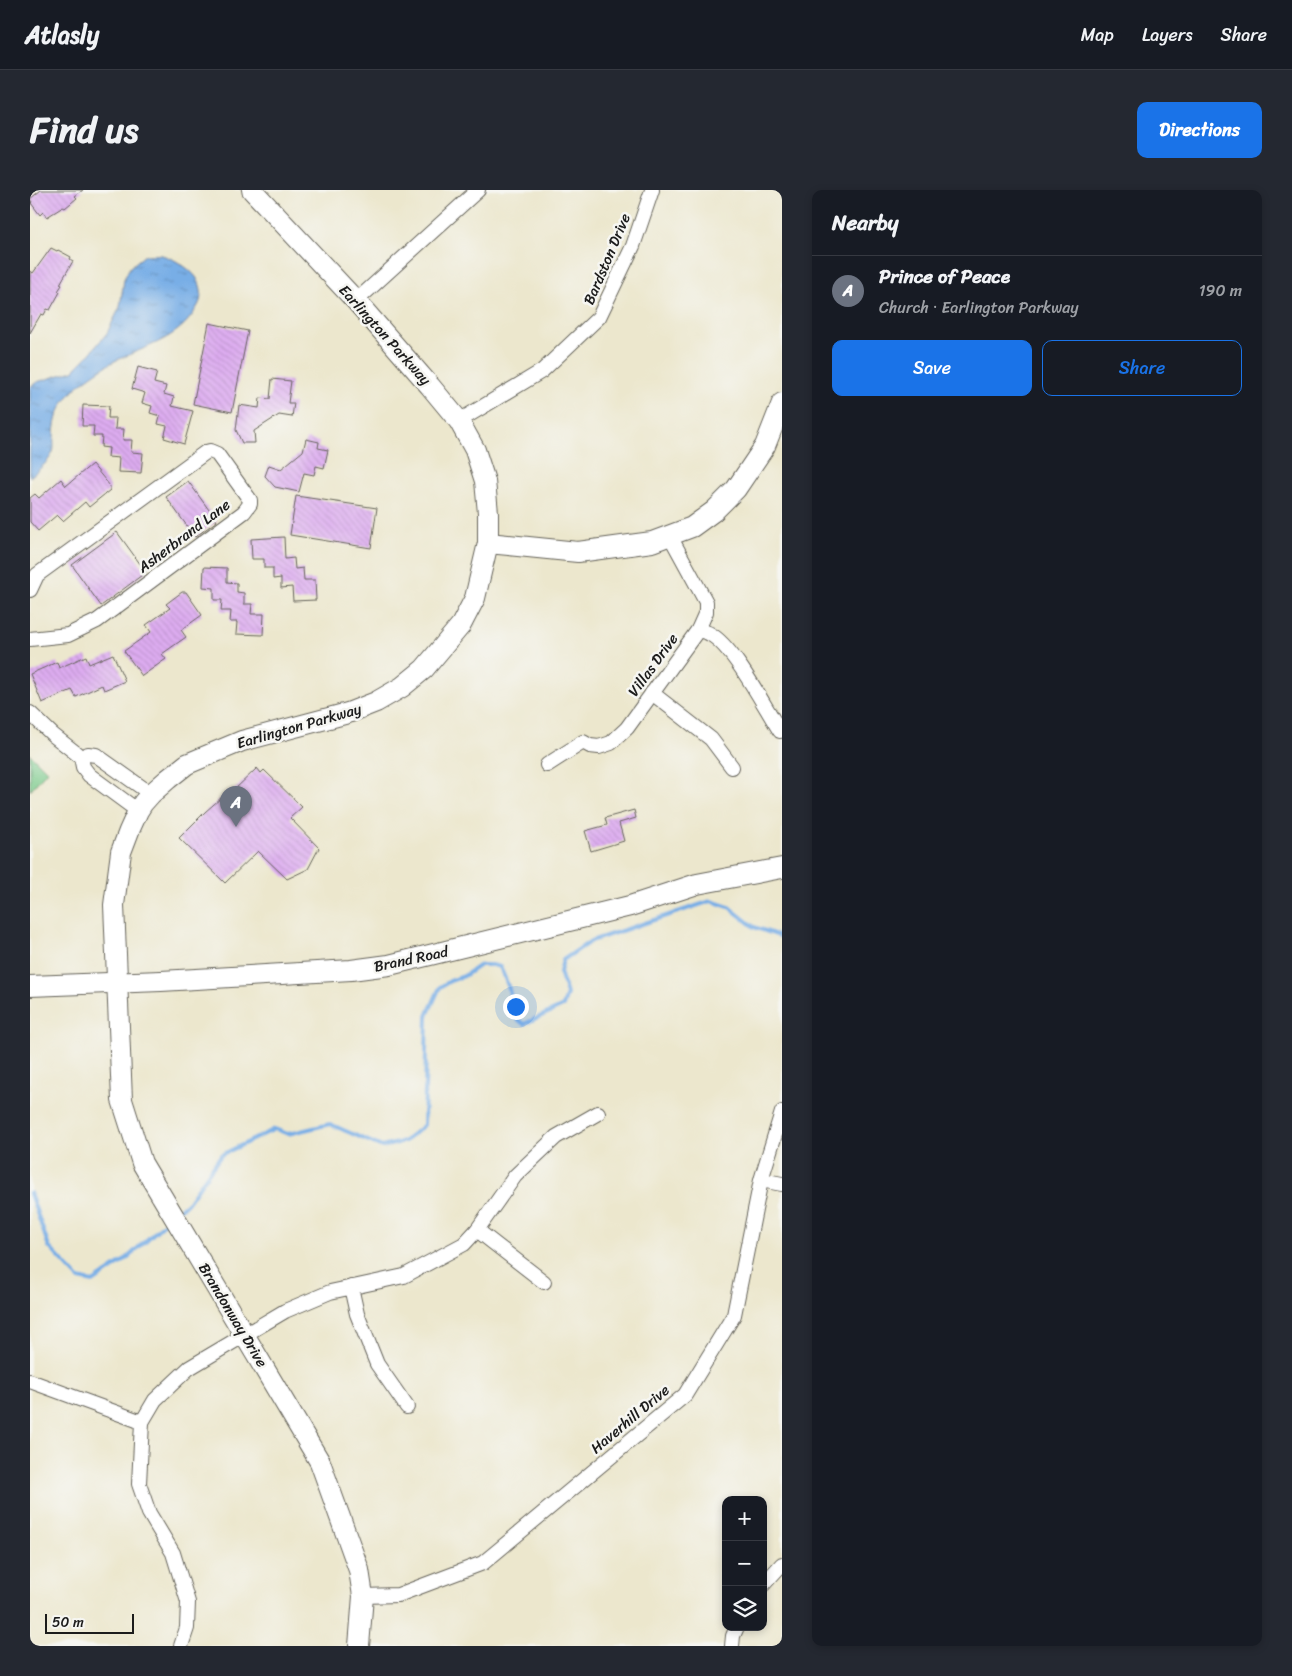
<!DOCTYPE html>
<meta charset="utf-8">
<style>
body{margin:0;font-family:Sriracha,sans-serif;background:#242831;color:#f1f3f6}
.controls{position:absolute;right:15px;bottom:15px;display:grid;overflow:hidden;border-radius:10px;box-shadow:0 2px 8px #0003}
.controls button{width:45px;height:45px;display:grid;place-items:center;padding:0;border:0;border-bottom:1px solid #363941;background:#171b24;color:#f1f3f6;font:25px sans-serif}
.scale{position:absolute;left:15px;bottom:12px;width:89px;box-sizing:border-box;padding-left:5px;border:2px solid #1c1c1c;border-top:0;font-size:14px;line-height:18px;white-space:nowrap;color:#1c1c1c;-webkit-text-stroke:4px #f6f6f2;paint-order:stroke}
.you{position:absolute;left:485px;top:816px;width:18px;height:18px;margin:-12px;border:4px solid #fff;border-radius:50%;background:#1a73e8;box-shadow:0 0 0 8px #1a73e833}
.badge{display:grid;place-items:center;width:32px;height:32px;border-radius:50%;background:#1a73e8;color:#fff;font-size:16px;font-weight:700}
.pin{position:absolute;translate:-50% -41px;filter:drop-shadow(0 1px 2px #0008)}
.pin::after{content:'';position:absolute;top:26px;width:18px;height:15px;background:inherit;clip-path:polygon(0 0,100% 0,50% 100%)}
.list{margin:0;padding:0;list-style:none}
h2{display:flex;justify-content:space-between;align-items:center;height:65px;margin:0;padding:0 20px;font-size:21px}
h2 small{font-size:16px;font-weight:400;color:#9ea1a6}
.list li{display:grid;grid-template-columns:32px 1fr auto;gap:15px;align-items:center;box-sizing:border-box;height:70px;padding:0 20px;border-top:1px solid #363941}
.list b{display:block;font-size:19px;white-space:nowrap}
.list p{margin:0;font-size:16px;white-space:nowrap;color:#9ea1a6}
.list em{font-size:16px;font-style:normal;color:#9ea1a6}
.actions{display:flex;gap:10px;padding:15px 20px}
.actions a{flex:1;padding:11px 0;border:1px solid #1a73e8;border-radius:10px;text-align:center;font-size:18px;color:#1a73e8}
.actions .main{background:#1a73e8;color:#fff}
.icon{flex:none;width:28px;height:28px;fill:none;stroke:currentColor;stroke-width:2;stroke-linecap:round;stroke-linejoin:round}
.map{position:relative;flex:none;width:752px;height:1456px;overflow:hidden;border-radius:10px}
header{display:flex;align-items:center;gap:30px;box-sizing:border-box;height:70px;padding:0 25px;background:#171b24;border-bottom:1px solid #363941}
header strong{font-size:24px}
nav{display:flex;gap:28px;margin-inline-start:auto;font-size:18px}
.intro{display:flex;align-items:center;justify-content:space-between;box-sizing:border-box;height:120px;padding:0 30px}
h1{margin:0;font-size:35px}
.button{padding:12px 22px;border-radius:10px;background:#1a73e8;color:#fff;font-size:18px;font-weight:700}
main{display:flex;gap:30px;padding:0 30px}
aside{flex:1;background:#171b24;border-radius:10px;box-shadow:0 2px 8px #0003}
.map>svg:first-child{display:block}
.grass{fill:#7bca8b;stroke:#4c7354}
.water{fill:url(#water-ripples);stroke:#4a6581}
.lines{fill:none;stroke-linecap:round;stroke-linejoin:round}
.stream{stroke:#78aee6;stroke-width:4}
.building{fill:url(#building-back-hatch)}
.street-casing{stroke:#65635a;stroke-width:16}
.secondary-casing{stroke:#65635a;stroke-width:22}
.street{stroke:#fff;stroke-width:14}
.secondary{stroke:#fff;stroke-width:20}
.labels{text-anchor:middle;stroke-width:5;stroke-linejoin:round;paint-order:stroke}
.street-label{font-size:15px;fill:#1c1c1c;stroke:#f6f6f2}
</style>
<header>
<strong>Atlasly</strong>
<nav><a>Map</a><a>Layers</a><a>Share</a></nav>
</header>
<div class="intro"><h1>Find us</h1><a class="button">Directions</a></div>
<main>
<div class="map">
<svg width="752" height="1456" viewBox="0 0 752 1456">
<defs>
<pattern id="water-ripples" width="26" height="14" patternUnits="userSpaceOnUse" patternTransform="scale(1.25)"><rect width="26" height="14" fill="#78aee6"/><path d="M2 4q2-2 4 0t4 0M15 11q2-2 4 0t4 0" fill="none" stroke="#628dba"/></pattern>
<pattern id="building-back-hatch" width="6" height="6" patternUnits="userSpaceOnUse" patternTransform="scale(1.25)"><rect width="6" height="6" fill="#ddacf0"/><path d="M-1 5l2 2M0 0l6 6M5-1l2 2" fill="none" stroke="#bd93cd"/></pattern>
</defs>
<rect width="100%" height="100%" fill="#f6f6f2"/>
<filter id="ink" filterUnits="userSpaceOnUse"><feTurbulence type="fractalNoise" baseFrequency=".02" numOctaves="2"/><feDisplacementMap in="SourceGraphic" scale="10" xChannelSelector="R" yChannelSelector="G"/><feConvolveMatrix kernelMatrix="1 2 1 2 8 2 1 2 1" color-interpolation-filters="sRGB"/></filter>
<filter id="wash" filterUnits="userSpaceOnUse"><feTurbulence type="fractalNoise" baseFrequency=".0096" numOctaves="4" result="noise"/><feDisplacementMap in="SourceGraphic" scale="20" xChannelSelector="R" yChannelSelector="G"/><feGaussianBlur stdDeviation="1.12" result="paint"/><feColorMatrix in="noise" values="0 0 0 0 0 0 0 0 0 0 0 0 0 0 0 0 0 1.4 0 .05"/><feComposite in="paint" operator="in"/></filter>
<g filter="url(#wash)">
<rect width="100%" height="100%" fill="#ece7cd"/>
<polygon class="grass" points="0,564 17,581 0,601"/>
<path class="water" d="M 115,65 C 120,65 126,64 131,65 C 142,67 159,78 166,87 C 173,98 173,109 166,119 C 148,151 112,157 81,173 C 68,181 55,189 44,200 C 31,213 24,228 24,247 C 23,252 25,258 23,262 C 19,272 8,280 0,287 L 0,197 L 7,192 L 43,181 L 57,167 L 77,143 L 90,117 L 94,89 L 100,77 Z"/>
<g class="lines">
<g class="stream">
<polyline points="0,1003 19,1057 49,1089 63,1092 94,1071 139,1029"/>
<path d="M 148,1021 L 159,1011 L 191,965 L 245,939 L 258,944 L 300,934 L 352,957 L 375,951 L 394,935 L 397,826 L 410,797 L 420,791 L 434,786 L 450,775 L 462,775 L 470,777 C 473,784 477,792 479,799 C 484,817 475,821 494,834 L 533,816 L 537,804 L 530,782 L 533,770 L 561,751 L 681,711 L 699,717 L 724,737 L 752,747"/>
</g>
</g>
<g id="blocks">
<g class="building">
<polygon points="11,0 53,0 45,6 47,8 35,18 33,17 17,27 13,22 10,25 1,13 2,12 0,9"/>
<polygon points="21,58 27,61 28,60 41,67 40,69 43,71 30,94 32,95 28,101 30,102 20,120 17,119 14,125 11,124 0,143 0,81 3,83"/>
<polygon points="179,133 218,141 202,222 163,214"/>
<polygon points="108,177 127,182 124,193 136,196 134,204 144,207 142,216 163,221 154,254 134,248 137,236 128,234 130,226 120,223 122,216 112,213 115,203 102,199"/>
<polygon points="242,189 261,191 258,213 264,213 262,227 249,225 224,241 225,253 212,253 206,240 209,215 229,218 230,208 240,209"/>
<polygon points="53,215 79,216 78,228 86,228 85,239 94,239 93,250 102,250 101,262 113,263 111,283 88,282 89,268 78,267 79,258 71,257 72,246 63,246 64,236 52,236"/>
<polygon points="276,249 289,252 288,258 298,260 294,278 286,276 284,285 274,283 269,302 245,297 235,286 239,275 251,279 273,261"/>
<polygon points="62,274 80,296 80,300 59,317 55,312 33,331 27,325 8,341 0,332 0,308 5,304 9,308 31,289 36,296"/>
<polygon points="158,291 187,331 165,347 136,307"/>
<polygon points="266,306 347,318 341,358 260,345"/>
<polygon points="87,342 116,382 71,416 42,375"/>
<polygon points="254,347 255,369 264,368 265,379 273,378 274,390 285,390 286,410 263,411 262,397 251,398 251,388 243,389 243,378 234,378 234,369 222,369 221,349"/>
<polygon points="174,377 197,378 197,392 207,393 207,402 214,403 214,414 222,414 221,424 234,424 233,445 206,444 207,432 200,432 201,421 191,421 192,410 184,410 184,398 173,397"/>
<polygon points="152,402 156,402 172,425 151,440 156,447 132,464 136,469 112,486 94,461 121,442 116,435 140,418 136,414"/>
<polygon points="83,464 95,491 74,500 72,495 46,507 42,500 12,513 0,484 27,472 29,478 56,466 59,474"/>
<polygon points="227,578 231,583 234,580 272,617 260,628 289,658 278,679 257,689 228,661 195,693 149,648 175,622 200,600 202,602"/>
<polygon points="604,620 606,628 589,633 594,651 561,661 555,641 577,635 575,628"/>
</g>
</g>
</g>
<g filter="url(#ink)">
<use href="#blocks" fill-opacity="0" stroke="#65635a" stroke-width="1"/>
<g class="lines">
<g class="street-casing">
<g id="street">
<polyline points="326,111 448,0"/>
<polyline points="429,231 512,181 569,127 603,56 622,0"/>
<polyline points="0,400 7,385 176,262 180,261 187,264 220,310 220,314 214,322 67,431 38,445 0,449"/>
<path d="M 668,440 C 672,441 677,442 680,444 C 704,457 734,516 750,541"/>
<polyline points="622,503 681,549 702,577"/>
<polyline points="0,523 23,545 51,567 53,577 59,585 108,621"/>
<polyline points="51,567 58,564 66,565 121,604"/>
<polyline points="517,575 553,552 560,556 569,557 581,553 597,538 668,440 676,422 676,412 640,346"/>
<polyline points="731,990 752,994"/>
<polyline points="447,1040 514,1092"/>
<polyline points="321,1097 327,1124 347,1174 377,1217"/>
<polyline points="0,1191 112,1232"/>
<polyline points="733,1395 752,1374"/>
<polyline points="333,1406 368,1405 453,1373 655,1205 704,1125 731,990 752,922"/>
<polyline points="151,1456 157,1438 158,1412 143,1363 119,1323 109,1294 112,1232 125,1210 159,1178 255,1121 300,1102 374,1086 434,1054 447,1040 485,986 526,947 568,923"/>
<polyline points="702,1456 703,1446 707,1437"/>
</g>
</g>
<g class="secondary-casing">
<g id="secondary">
<polyline points="222,0 326,111 400,196 429,231 445,260 455,291 458,323 458,353 445,408 431,435 394,479 372,497 346,512 318,523 212,551 157,574 138,589 121,604 113,613 108,621 99,641 91,662 84,715 92,910 112,973 290,1272 329,1380 333,1406 329,1456"/>
<polyline points="458,353 548,362 622,352 662,337 684,321 706,299 735,256 752,213"/>
<polyline points="0,796 131,791 321,780 359,775 600,716 667,694 752,678"/>
</g>
</g>
<use href="#street" class="street"/>
<use href="#secondary" class="secondary"/>
</g>
</g>
<g class="labels">
<g class="street-label">
<text transform="translate(577 69) rotate(-67)" y="5">Bardston Drive</text>
<text transform="translate(355 145) rotate(48)" y="5">Earlington Parkway</text>
<text transform="translate(154 346) rotate(-37)" y="5">Asherbrand Lane</text>
<text transform="translate(623 475) rotate(-54)" y="5">Villas Drive</text>
<text transform="translate(269 536) rotate(-16)" y="5">Earlington Parkway</text>
<text transform="translate(381 769) rotate(-12)" y="5">Brand Road</text>
<text transform="translate(203 1125) rotate(59)" y="5">Brandonway Drive</text>
<text transform="translate(600 1229) rotate(-40)" y="5">Haverhill Drive</text>
</g>
</g>
</svg>
<div class="controls">
<button>+</button>
<button>−</button>
<button><svg class="icon" aria-label="layers" viewBox="0 0 24 24"><path d="M12 4l9 5-9 5-9-5zM3 14l9 5 9-5"/></svg></button>
</div>
<div class="scale">50 m</div>
<div class="you"></div>
<div class="pin badge" style="left:206px;top:637px;background:#6b7280">A</div>
</div>
<aside>
<h2>Nearby<small></small></h2>
<ul class="list">
<li><span class="badge" style="background:#6b7280">A</span><div><b>Prince of Peace</b><p>Church · Earlington Parkway</p></div><em>190 m</em></li>
</ul>
<div class="actions"><a class="main">Save</a><a>Share</a></div>
</aside>
</main>
